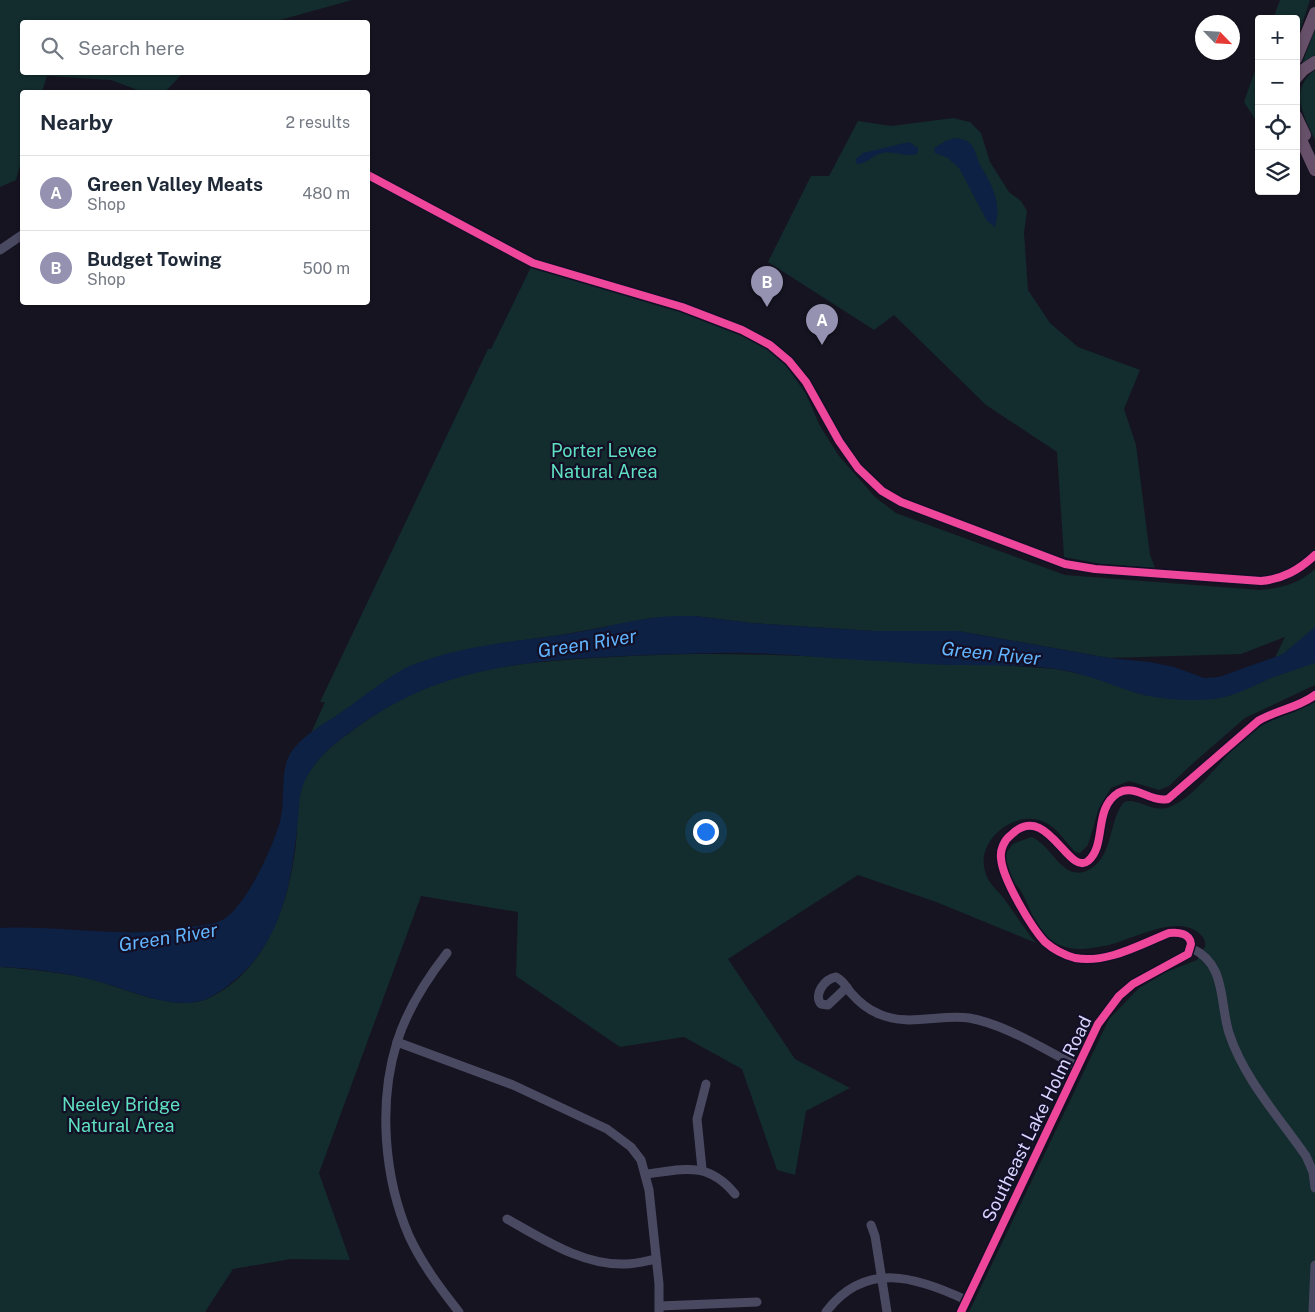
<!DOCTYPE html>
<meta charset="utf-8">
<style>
body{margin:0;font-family:"Public Sans",sans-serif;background:#f6f6f7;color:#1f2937}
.controls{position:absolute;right:15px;top:15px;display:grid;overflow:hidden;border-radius:5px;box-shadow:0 1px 4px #0004}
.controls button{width:45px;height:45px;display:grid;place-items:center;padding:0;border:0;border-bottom:1px solid #e0e1e3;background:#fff;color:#1f2937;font:25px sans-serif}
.compass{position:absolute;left:1195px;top:15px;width:45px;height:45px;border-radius:50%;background:#fff;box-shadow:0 1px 4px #0004;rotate:115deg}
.you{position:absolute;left:705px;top:831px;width:18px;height:18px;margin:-12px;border:4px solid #fff;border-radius:50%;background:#1a73e8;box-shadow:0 0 0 8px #1a73e833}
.badge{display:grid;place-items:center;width:32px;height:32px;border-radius:50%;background:#9591b1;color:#fff;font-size:16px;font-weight:700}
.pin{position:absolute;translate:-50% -41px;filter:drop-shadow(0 1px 2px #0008)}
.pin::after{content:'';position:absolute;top:26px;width:18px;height:15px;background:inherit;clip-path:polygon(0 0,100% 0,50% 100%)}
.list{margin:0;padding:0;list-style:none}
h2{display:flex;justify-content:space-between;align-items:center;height:65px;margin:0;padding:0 20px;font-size:21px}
h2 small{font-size:16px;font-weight:400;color:#747a83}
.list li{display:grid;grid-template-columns:32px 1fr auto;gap:15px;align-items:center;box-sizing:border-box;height:75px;padding:0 20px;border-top:1px solid #e0e1e3}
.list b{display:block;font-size:19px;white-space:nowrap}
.list p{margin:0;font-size:16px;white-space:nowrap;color:#747a83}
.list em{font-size:16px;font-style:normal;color:#747a83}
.icon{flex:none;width:28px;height:28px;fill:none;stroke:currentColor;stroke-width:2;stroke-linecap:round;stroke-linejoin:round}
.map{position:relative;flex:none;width:1315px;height:1312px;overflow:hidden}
.search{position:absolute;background:#fff;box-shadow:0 1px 4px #0004;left:20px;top:20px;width:350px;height:55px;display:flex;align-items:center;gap:12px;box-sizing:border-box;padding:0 18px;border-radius:5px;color:#747a83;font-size:19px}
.panel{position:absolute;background:#fff;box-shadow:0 1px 4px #0004;left:20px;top:90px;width:350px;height:215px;border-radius:5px}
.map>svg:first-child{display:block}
.green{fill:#132c2d}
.water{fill:#0d2144}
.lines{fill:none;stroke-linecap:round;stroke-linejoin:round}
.minor{stroke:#4a4962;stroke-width:9}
.highway{stroke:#67516a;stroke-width:12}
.cycleway-casing{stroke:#130f26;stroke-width:11}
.cycleway{stroke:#ed469a;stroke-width:8}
.labels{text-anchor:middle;stroke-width:4.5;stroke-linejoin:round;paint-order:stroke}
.park-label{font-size:18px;fill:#5fe0c0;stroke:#130f26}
.street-label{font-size:18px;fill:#d9d4ff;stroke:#130f26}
.water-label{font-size:19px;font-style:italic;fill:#62b6ff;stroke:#130f26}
</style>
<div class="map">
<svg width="1315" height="1312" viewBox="0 0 1315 1312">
<rect width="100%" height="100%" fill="#161421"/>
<g class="green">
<polygon points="0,0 352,0 273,22 22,22 22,72 183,73 165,92 143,92 111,80 47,76 42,92 22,92 22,158 16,180 0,187"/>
<polygon points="1280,0 1310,0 1296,42 1296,19 1273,19"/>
<polygon points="1315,29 1315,55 1302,64"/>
<polygon points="1259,59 1259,125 1244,102"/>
<path d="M 1315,70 L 1315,140 C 1304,116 1288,90 1315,70 Z"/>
<polygon points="953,118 970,122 981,133 990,162 1009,192 1021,201 1027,211 1024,233 1028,290 1050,323 1078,347 1140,370 1124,409 1136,445 1150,555 1155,568 1101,564 1064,557 1057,452 986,405 894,315 874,330 768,262 811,176 829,176 858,121 891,126"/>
<path d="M 531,267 L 668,306 L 719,324 L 756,342 L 781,358 L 806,394 L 820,426 L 839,456 L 875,497 L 896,513 L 1065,575 L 1260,590 C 1282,588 1298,584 1315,569 L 1315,685 L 1245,718 L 1191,765 L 1169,786 L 1159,790 L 1129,781 L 1111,788 L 1099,808 L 1088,845 L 1080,853 L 1075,852 C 1065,841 1056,826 1042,821 C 1013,810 976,841 985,871 C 987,881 996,889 1002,896 C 1013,911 1024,928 1036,943 L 936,902 L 858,875 L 728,959 L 795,1059 L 850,1088 L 806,1111 L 795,1175 L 777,1170 L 742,1069 L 684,1037 L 620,1047 L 516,976 L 518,912 L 421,896 L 319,1173 L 350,1260 L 291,1259 L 233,1269 L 205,1312 L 0,1312 L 0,967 C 28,969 58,972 86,978 C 120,986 176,1014 209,998 C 267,970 289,903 296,843 C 298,825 296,804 302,786 C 311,760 335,743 356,728 C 444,663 527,662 630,656 C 739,650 846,658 954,665 L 985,664 L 1056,669 L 1095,677 L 1140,694 L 1263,682 L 1285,637 L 1241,654 L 1109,658 L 958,631 L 873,631 L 751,623 L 695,616 L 652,618 L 561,635 L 503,643 L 438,657 L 413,665 L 311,733 L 325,702 L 320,702 L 488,349 L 491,349 Z"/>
<path d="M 1315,702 L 1315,1312 L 969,1312 L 1109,1019 L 1139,988 L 1166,972 L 1197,960 L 1205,946 C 1206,941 1203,937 1199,933 C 1176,913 1130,941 1104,946 C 1089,949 1073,951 1059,945 C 1036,935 1033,913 1022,893 C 1019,886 1012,882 1008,875 C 1005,870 1005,862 1003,857 L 1013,844 L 1031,837 C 1052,844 1063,885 1090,869 C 1114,855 1108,821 1124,802 C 1139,797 1152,815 1172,806 C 1197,795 1223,757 1244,738 C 1265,720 1291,714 1315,702 Z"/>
</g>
<g class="water">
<path d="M 955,138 C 978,140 973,154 982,168 C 993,187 1002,204 995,227 L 987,221 L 959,168 L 948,158 L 935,153 L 934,148 L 946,141 Z"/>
<path d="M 909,142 L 918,148 L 918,153 C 907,159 894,150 882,153 C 873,155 867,164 857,164 L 855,160 L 863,153 Z"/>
<path d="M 695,616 L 751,623 L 873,631 L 958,631 L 1109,658 L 1150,662 L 1174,667 L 1204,678 L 1219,677 L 1283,654 L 1315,627 L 1315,663 C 1301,668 1288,672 1274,677 C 1254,685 1235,697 1214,699 C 1191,701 1166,700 1144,695 C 1114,687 1087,673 1056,669 C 1022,664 987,666 953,665 C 928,665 903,662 878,661 C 835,659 791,654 748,653 C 707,652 666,655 624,656 C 522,661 438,667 353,730 C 329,747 307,766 300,795 C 294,864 289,939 230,984 C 216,995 203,1003 186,1003 C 156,1003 126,989 97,981 C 67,973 32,968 0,967 L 0,928 C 64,925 127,940 191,927 C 200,925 212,925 220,921 C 244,912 276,842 281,817 C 285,797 280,772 290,754 C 301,736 322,725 339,714 C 359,700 390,675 410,666 C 457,646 511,642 560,635 C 591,631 621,622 652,618 C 666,616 681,616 695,616 Z"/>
</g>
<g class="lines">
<g class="minor">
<path d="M 368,175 L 533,263 L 682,307 L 742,330 L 770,345 L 789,361 L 806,382 L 839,441 L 858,468 L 882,491 L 901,502 L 1065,564 L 1095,569 L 1261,581 C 1283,579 1299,570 1315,555"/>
<polyline points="0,250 22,235"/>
<path d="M 1191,948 C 1227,964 1219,1001 1229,1033 C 1244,1079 1279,1117 1306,1156 L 1313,1172 L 1315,1188"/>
<path d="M 447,953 C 426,980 407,1010 397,1042 C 378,1103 384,1178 409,1236 C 422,1264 440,1288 459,1312"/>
<path d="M 847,987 L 828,1005 L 821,1004 C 813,994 825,979 836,977 C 844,981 846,987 851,993 C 858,1001 869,1010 879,1014 C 908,1027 939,1014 969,1018 C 1005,1024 1045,1050 1077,1066"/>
<polyline points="397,1042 513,1085 607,1129 631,1147 641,1160 649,1190 659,1284 659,1312"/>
<polyline points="702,1169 697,1119 706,1084"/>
<path d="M 647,1174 C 684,1169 708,1161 735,1194"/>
<path d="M 507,1219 C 543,1239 583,1266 626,1264 C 636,1264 646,1261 656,1259"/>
<polyline points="871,1225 875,1236 887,1312"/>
<polyline points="660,1306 757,1302"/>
<path d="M 826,1312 C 865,1260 917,1277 966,1300"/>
<path d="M 961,1312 L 1098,1024 L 1119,996 L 1133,984 L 1188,954 L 1191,944 C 1190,933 1178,932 1169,933 C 1141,944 1107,964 1075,958 C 1064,955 1053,949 1045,942 C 1031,927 1002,878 1001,858 C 1000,850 1004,840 1011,835 C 1047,800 1068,877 1088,861 C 1107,845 1093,809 1118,793 C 1135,783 1151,803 1168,799 L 1258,721 C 1276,710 1298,708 1315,695"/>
<polyline points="1313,1312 1315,1265"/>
</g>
<g class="highway">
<polyline points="1296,59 1315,13"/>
<polyline points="1296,78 1303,70 1315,62"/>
<polyline points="1296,116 1305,135"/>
<polyline points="1296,129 1315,170"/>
</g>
<g class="cycleway-casing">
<g id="cycleway">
<path d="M 368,175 L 533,263 L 682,307 L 742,330 L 770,345 L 789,361 L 806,382 L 839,441 L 858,468 L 882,491 L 901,502 L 1065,564 L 1095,569 L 1261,581 C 1283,579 1299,570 1315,555"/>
<path d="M 961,1312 L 1098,1024 L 1119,996 L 1133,984 L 1188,954 L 1191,944 C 1190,933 1178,932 1169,933 C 1141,944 1107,964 1075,958 C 1064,955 1053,949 1045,942 C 1031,927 1002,878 1001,858 C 1000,850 1004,840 1011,835 C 1047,800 1068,877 1088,861 C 1107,845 1093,809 1118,793 C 1135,783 1151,803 1168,799 L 1258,721 C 1276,710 1298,708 1315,695"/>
</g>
</g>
<use href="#cycleway" class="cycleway"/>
</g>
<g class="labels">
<g class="park-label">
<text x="604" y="457">Porter Levee<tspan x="604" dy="21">Natural Area</tspan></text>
<text x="121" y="1111">Neeley Bridge<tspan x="121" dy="21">Natural Area</tspan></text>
</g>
<g class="street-label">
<text transform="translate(1037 1119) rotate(-64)" y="6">Southeast Lake Holm Road</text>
</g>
<g class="water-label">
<text transform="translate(587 643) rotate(-9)" y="7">Green River</text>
<text transform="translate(991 653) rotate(6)" y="7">Green River</text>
<text transform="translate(168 937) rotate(-9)" y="7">Green River</text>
</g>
</g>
</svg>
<div class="controls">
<button>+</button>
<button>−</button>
<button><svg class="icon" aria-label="locate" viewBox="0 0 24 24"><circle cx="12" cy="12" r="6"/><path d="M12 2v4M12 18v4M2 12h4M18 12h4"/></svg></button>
<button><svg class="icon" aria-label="layers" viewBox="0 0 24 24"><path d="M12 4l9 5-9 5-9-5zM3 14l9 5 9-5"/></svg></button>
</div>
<svg class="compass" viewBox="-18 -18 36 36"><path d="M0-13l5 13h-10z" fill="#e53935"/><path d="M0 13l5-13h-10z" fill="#747a83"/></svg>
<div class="you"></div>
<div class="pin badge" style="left:822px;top:345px">A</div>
<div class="pin badge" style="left:767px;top:307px">B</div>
<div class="search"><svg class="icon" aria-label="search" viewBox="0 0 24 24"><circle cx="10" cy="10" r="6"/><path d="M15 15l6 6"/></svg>Search here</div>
<section class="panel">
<h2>Nearby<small>2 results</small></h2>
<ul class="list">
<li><span class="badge">A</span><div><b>Green Valley Meats</b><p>Shop</p></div><em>480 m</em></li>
<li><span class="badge">B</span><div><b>Budget Towing</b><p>Shop</p></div><em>500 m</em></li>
</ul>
</section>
</div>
